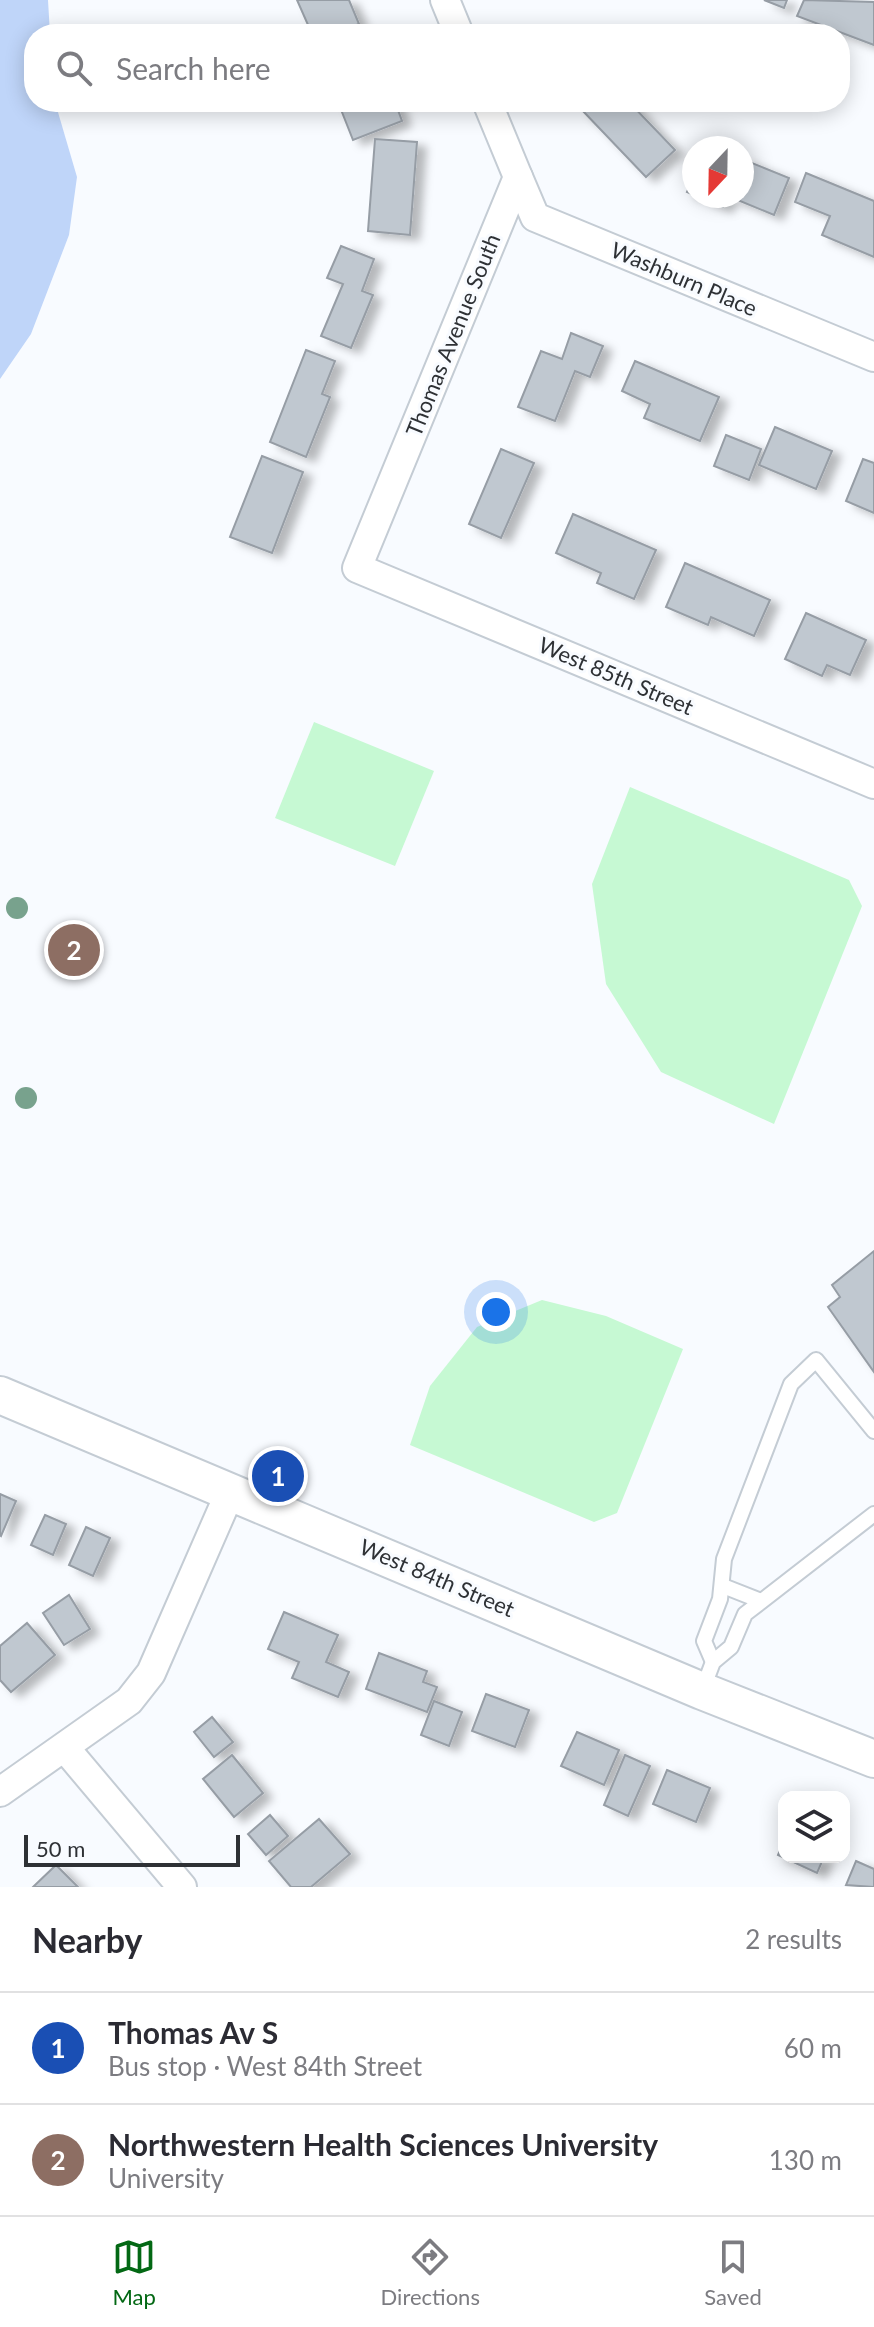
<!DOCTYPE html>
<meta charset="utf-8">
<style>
body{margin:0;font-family:Lato,sans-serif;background:#f2f2f3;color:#2b2b33}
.controls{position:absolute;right:24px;bottom:24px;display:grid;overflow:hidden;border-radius:16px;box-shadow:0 4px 20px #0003}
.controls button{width:72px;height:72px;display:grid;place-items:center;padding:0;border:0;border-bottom:2px solid #e1e1e2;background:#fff;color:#2b2b33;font:40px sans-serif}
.compass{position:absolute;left:682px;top:136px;width:72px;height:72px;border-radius:50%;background:#fff;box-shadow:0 4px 20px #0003;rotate:202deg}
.scale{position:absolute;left:24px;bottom:20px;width:216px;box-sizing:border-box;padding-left:8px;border:4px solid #2e3135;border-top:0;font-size:22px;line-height:28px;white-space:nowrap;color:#2e3135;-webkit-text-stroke:6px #f8fbff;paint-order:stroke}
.you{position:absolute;left:496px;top:1312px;width:28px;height:28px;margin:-20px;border:6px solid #fff;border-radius:50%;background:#1a73e8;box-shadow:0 0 0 12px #1a73e833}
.badge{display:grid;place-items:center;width:52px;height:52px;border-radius:50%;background:#036814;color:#fff;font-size:26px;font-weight:700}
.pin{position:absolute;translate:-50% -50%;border:4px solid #fff;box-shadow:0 2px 8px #0006}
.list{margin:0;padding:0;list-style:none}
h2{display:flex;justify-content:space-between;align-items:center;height:104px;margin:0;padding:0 32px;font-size:34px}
h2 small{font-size:26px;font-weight:400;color:#7c7c81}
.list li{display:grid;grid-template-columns:52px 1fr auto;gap:24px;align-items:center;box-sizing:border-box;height:112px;padding:0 32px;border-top:2px solid #e1e1e2}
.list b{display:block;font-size:30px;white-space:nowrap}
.list p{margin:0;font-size:26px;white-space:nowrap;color:#7c7c81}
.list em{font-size:26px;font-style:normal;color:#7c7c81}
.icon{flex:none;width:44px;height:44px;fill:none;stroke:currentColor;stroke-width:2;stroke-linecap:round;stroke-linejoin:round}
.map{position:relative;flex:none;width:874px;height:1887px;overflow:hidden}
.search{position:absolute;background:#fff;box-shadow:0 4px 20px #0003;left:24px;right:24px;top:24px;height:88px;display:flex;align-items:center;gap:20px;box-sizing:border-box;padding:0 28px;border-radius:32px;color:#7c7c81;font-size:30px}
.sheet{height:328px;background:#fff}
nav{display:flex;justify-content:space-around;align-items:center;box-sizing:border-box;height:112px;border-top:2px solid #e1e1e2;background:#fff;font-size:22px;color:#7c7c81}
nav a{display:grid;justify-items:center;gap:4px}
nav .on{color:#036814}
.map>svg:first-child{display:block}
.green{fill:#c6f9d3}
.water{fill:#bfd5f9}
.building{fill:#c0c8d0;stroke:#969da5;stroke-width:2;filter:url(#shadow)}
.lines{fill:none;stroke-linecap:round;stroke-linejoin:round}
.service-casing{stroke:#c4ccd4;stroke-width:18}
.minor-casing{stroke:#c4ccd4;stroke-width:32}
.tertiary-casing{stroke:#c4ccd4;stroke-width:40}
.service{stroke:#fff;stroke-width:14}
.minor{stroke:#fff;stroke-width:28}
.tertiary{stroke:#fff;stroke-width:36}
.tree{fill:#78a28d}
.labels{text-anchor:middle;stroke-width:6;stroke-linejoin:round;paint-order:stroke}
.street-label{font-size:22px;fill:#2e3135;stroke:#f8fbff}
</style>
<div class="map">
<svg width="874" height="1887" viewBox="0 0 874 1887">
<defs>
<filter id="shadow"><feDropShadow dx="9" dy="5" stdDeviation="4" flood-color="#0004"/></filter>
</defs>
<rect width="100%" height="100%" fill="#f8fbff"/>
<g class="green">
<polygon points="314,722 434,771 395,866 275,818"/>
<polygon points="630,787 849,880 862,906 774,1124 661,1072 606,984 592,884"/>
<polygon points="542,1300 606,1316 683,1349 617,1513 594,1522 410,1445 430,1386 477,1327"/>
</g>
<polygon class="water" points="0,0 48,0 50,34 34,34 34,102 55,102 77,177 69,235 31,334 0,379"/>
<g class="building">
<polygon points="297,0 349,0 359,24 334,34 312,34"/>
<polygon points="764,0 787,0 784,8"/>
<polygon points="804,0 874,2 874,45 797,16"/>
<polygon points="338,102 395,102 402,121 353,140"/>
<polygon points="589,102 629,102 675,150 646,177 581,109"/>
<polygon points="375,139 417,142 410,235 368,231"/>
<polygon points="742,159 789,178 774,215 728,196 742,196"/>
<polygon points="806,173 874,201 874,257 822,235 830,216 795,202"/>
<polygon points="694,176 694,195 687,192"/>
<polygon points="697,196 728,196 723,207"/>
<polygon points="341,246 374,259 362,291 373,295 351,348 321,336 343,284 327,278"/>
<polygon points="571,333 603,346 590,377 575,371 555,421 518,407 541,351 562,359"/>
<polygon points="306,350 335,361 322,394 330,397 306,457 270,442"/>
<polygon points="635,361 719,397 700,441 644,418 650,404 622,391"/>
<polygon points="775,427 832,451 816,489 759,465"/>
<polygon points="726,435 761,449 749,480 714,466"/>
<polygon points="501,449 534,463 501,538 469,524"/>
<polygon points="262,456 303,472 272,553 230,537"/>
<polygon points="863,459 874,463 874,513 846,501"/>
<polygon points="573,514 656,550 634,599 597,583 601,573 556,553"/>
<polygon points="685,563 770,600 754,636 711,617 708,625 666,607"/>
<polygon points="806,613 866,640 850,675 827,665 822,676 785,659"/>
<polygon points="874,1251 874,1372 828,1307 840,1297 832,1285"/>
<polygon points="0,1494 16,1501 1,1536 0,1535"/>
<polygon points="45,1515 66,1524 53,1555 31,1545"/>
<polygon points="86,1527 110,1538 93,1576 69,1565"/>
<polygon points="69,1595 90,1629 64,1645 43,1613"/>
<polygon points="284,1612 338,1635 326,1662 349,1672 338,1697 292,1678 299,1662 268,1649"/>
<polygon points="27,1623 55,1655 11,1692 0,1680 0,1646"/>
<polygon points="379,1653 427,1671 423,1682 437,1687 427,1712 366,1689"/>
<polygon points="486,1694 529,1710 515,1747 472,1731"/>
<polygon points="434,1701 462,1712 449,1746 421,1735"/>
<polygon points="212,1717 233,1742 214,1757 194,1732"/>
<polygon points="577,1732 619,1750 604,1785 561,1766"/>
<polygon points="232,1755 263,1793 234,1817 203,1779"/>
<polygon points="625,1755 650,1766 628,1816 604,1805"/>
<polygon points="667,1770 710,1788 696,1822 653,1804"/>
<polygon points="270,1815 288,1836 266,1855 248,1834"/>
<polygon points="319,1819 350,1854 311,1887 291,1887 269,1861"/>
<polygon points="784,1841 784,1857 824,1857 817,1873 778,1855"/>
<polygon points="856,1861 874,1869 874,1887 846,1885"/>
<polygon points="56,1865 78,1887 33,1887"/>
</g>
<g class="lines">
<g class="service-casing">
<g id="service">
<polyline points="723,1586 761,1601"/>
<polyline points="713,1662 704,1641 720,1599 724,1559 791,1384 816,1360 874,1431"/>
<polyline points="702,1691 713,1662 731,1647 745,1614 874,1514"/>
</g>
</g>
<g class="minor-casing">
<g id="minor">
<polyline points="445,0 459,34"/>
<polyline points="487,102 518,177 357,568 874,784"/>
<polyline points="518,177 535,217 874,357"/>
<polyline points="65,1748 182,1887"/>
<polyline points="0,1792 129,1701 151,1673 231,1490"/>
</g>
</g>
<g class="tertiary-casing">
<polyline id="tertiary" points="0,1395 702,1691 874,1759"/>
</g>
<use href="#service" class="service"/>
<use href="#minor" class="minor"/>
<use href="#tertiary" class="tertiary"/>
</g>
<g class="tree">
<circle cx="17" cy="908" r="11"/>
<circle cx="26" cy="1098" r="11"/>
</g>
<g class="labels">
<g class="street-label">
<text transform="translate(684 279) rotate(23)" y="8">Washburn Place</text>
<text transform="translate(453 335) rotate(-68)" y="8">Thomas Avenue South</text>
<text transform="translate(616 676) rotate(23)" y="8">West 85th Street</text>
<text transform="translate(437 1578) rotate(23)" y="8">West 84th Street</text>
</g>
</g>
</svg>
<div class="controls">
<button><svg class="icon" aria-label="layers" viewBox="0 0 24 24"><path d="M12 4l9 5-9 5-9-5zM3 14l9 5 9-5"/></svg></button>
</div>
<svg class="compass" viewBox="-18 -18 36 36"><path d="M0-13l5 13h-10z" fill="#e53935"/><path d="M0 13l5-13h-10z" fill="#7c7c81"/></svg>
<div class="scale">50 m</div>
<div class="you"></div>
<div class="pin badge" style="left:278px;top:1476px;background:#1a4fb4">1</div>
<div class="pin badge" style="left:74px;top:950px;background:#8d6e63">2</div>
<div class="search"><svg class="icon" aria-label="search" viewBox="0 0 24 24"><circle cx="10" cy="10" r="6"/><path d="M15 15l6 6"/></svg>Search here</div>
</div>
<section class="sheet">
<h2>Nearby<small>2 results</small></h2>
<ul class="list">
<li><span class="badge" style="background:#1a4fb4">1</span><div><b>Thomas Av S</b><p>Bus stop · West 84th Street</p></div><em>60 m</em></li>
<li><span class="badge" style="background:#8d6e63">2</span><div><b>Northwestern Health Sciences University</b><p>University</p></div><em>130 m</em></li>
</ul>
</section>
<nav>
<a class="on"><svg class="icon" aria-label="map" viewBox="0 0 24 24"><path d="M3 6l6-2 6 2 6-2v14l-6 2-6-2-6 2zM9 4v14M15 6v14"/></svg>Map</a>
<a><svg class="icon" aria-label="directions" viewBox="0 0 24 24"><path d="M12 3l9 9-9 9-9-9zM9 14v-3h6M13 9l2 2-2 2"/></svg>Directions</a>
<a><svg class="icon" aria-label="saved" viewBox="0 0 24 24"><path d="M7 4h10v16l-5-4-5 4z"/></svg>Saved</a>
</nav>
